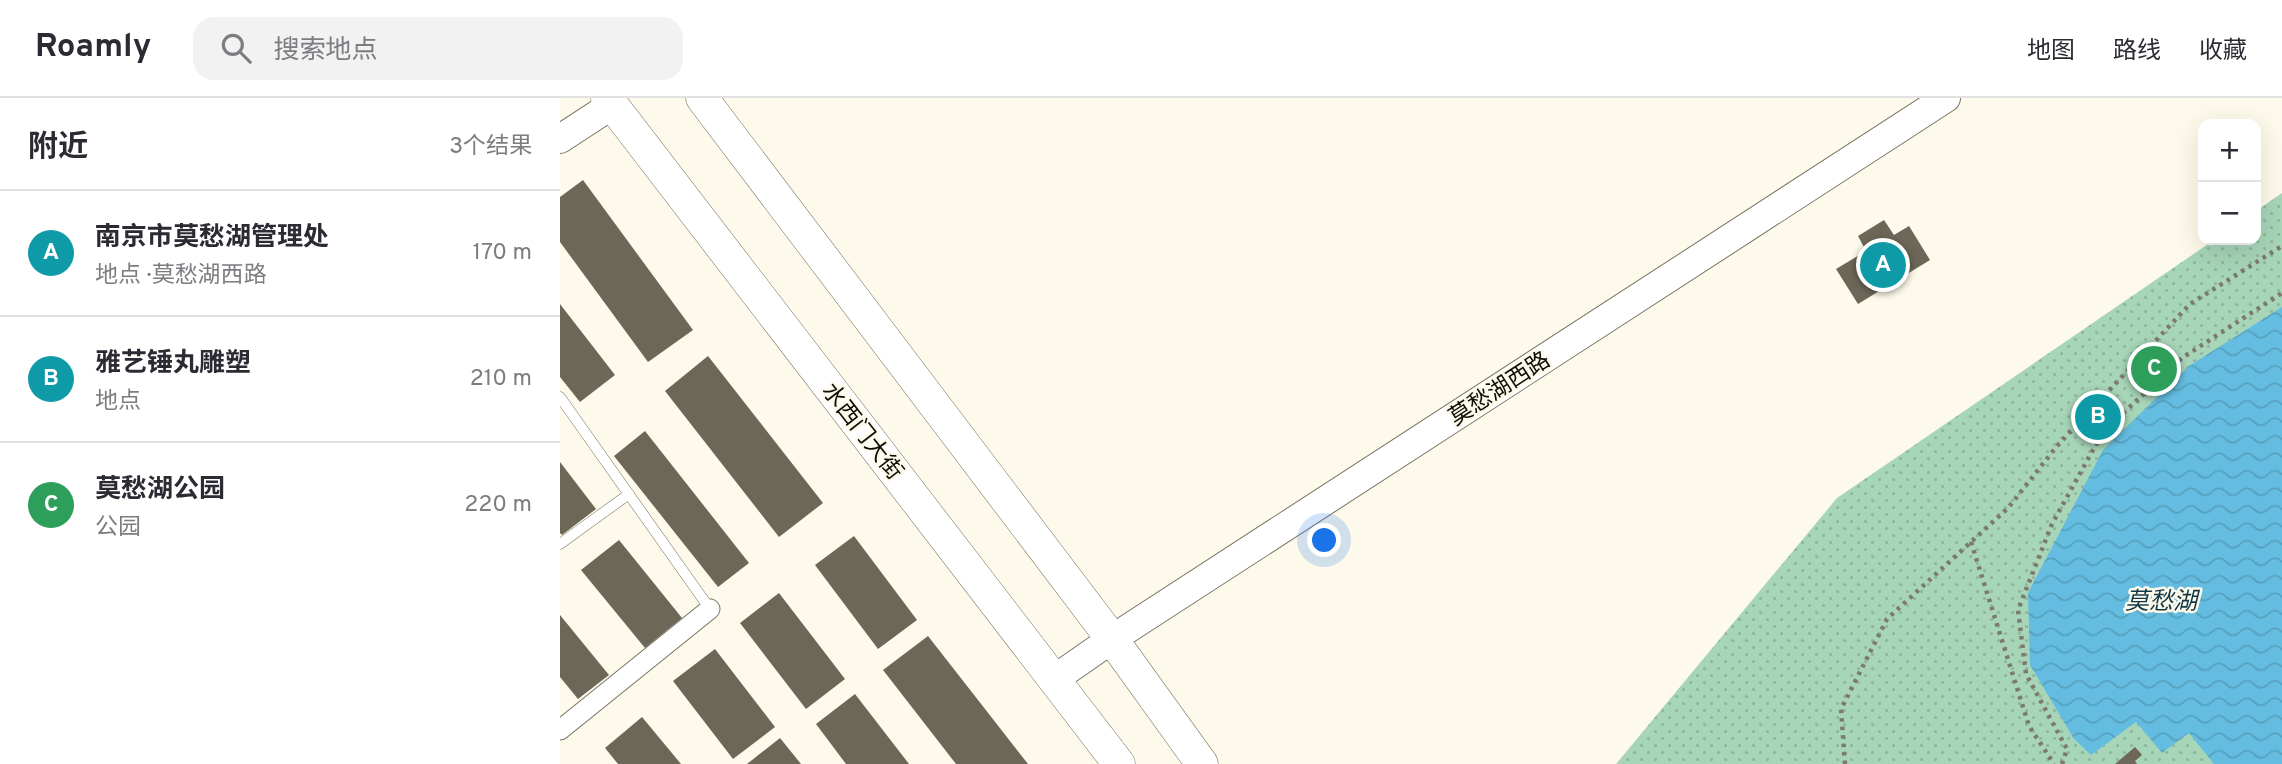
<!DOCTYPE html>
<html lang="zh">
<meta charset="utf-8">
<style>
body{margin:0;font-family:Overpass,"Noto Sans SC",sans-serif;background:#f2f2f3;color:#2b2b33}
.controls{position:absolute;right:21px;top:21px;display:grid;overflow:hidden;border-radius:14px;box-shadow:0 7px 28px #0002}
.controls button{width:63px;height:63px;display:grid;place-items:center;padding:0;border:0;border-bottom:2px solid #e1e1e2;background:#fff;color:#2b2b33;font:35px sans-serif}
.you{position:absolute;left:765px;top:443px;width:24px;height:24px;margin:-18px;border:5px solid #fff;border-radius:50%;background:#1a73e8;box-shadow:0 0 0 10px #1a73e833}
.badge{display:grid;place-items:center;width:46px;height:46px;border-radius:50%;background:#ce447b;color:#fff;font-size:23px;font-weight:700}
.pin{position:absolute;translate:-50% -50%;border:4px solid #fff;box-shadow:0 2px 7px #0006}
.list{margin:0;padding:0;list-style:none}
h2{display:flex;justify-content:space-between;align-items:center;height:91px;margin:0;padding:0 28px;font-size:30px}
h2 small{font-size:23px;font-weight:400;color:#7c7c81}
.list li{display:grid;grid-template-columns:46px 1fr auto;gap:21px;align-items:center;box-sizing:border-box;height:126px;padding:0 28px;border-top:2px solid #e1e1e2}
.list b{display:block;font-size:26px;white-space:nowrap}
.list p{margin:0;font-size:23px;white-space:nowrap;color:#7c7c81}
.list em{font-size:23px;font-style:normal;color:#7c7c81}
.icon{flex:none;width:38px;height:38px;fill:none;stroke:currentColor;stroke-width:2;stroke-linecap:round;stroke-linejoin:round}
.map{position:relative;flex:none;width:1722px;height:666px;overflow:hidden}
header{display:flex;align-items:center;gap:42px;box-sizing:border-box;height:98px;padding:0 35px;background:#fff;border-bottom:2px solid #e1e1e2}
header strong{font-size:33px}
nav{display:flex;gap:38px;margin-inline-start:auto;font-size:24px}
.search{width:490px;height:63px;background:#f2f2f3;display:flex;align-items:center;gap:18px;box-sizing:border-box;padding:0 24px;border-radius:21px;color:#7c7c81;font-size:26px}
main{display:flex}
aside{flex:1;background:#fff}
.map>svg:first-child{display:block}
.park{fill:url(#park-dots)}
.water{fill:url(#water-waves)}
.building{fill:#6c6757}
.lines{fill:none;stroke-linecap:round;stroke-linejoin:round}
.lane-casing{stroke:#787363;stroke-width:11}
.street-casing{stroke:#787363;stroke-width:21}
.secondary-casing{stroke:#787363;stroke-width:30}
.primary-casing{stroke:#787363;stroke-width:33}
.path{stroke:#7c796f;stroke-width:4.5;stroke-dasharray:3.5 5;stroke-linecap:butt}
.lane{stroke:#fff;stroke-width:10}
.street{stroke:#fff;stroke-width:19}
.secondary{stroke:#fff;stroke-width:28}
.primary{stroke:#fff;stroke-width:32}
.labels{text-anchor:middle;stroke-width:5;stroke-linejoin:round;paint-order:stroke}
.street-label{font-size:23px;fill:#0f0d08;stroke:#fefaeb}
.water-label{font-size:24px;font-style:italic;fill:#103948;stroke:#fefaeb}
</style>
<header>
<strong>Roamly</strong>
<div class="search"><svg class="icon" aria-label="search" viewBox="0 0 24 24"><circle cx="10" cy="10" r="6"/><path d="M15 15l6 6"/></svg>搜索地点</div>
<nav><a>地图</a><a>路线</a><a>收藏</a></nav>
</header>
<main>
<aside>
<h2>附近<small>3个结果</small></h2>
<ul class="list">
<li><span class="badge" style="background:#0f9aa8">A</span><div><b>南京市莫愁湖管理处</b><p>地点 · 莫愁湖西路</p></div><em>170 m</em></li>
<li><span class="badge" style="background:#0f9aa8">B</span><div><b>雅艺·锤丸雕塑</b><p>地点</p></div><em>210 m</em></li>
<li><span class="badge" style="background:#2e9e5b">C</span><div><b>莫愁湖公园</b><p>公园</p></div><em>220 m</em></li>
</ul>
</aside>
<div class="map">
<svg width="1722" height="666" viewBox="0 0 1722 666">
<defs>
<pattern id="park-dots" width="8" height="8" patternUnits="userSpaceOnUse" patternTransform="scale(1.75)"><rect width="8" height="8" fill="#a7d5b8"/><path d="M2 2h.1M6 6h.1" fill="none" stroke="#8fb69d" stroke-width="1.8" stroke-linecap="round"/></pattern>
<pattern id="water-waves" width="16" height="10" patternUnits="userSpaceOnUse" patternTransform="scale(1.75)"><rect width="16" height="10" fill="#64bde0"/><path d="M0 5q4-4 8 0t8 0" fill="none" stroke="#56a1bf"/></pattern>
</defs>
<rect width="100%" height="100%" fill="#fefaeb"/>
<polygon class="park" points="1722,95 1722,666 1056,666 1277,400 1654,142 1696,142 1696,113"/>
<polygon class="water" points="1722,209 1722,666 1654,666 1629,635 1602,655 1576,624 1531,657 1514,641 1470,567 1468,495 1543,352 1629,268"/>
<g class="building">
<polygon points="23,82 133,232 88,264 0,144 0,99"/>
<polygon points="1324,122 1334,137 1349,128 1370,162 1298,206 1276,171 1306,153 1298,138"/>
<polygon points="0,206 55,277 20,304 0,279"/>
<polygon points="148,258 263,405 219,439 105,293"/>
<polygon points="85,333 189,465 158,489 54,358"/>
<polygon points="0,364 36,411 2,437 0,435"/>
<polygon points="294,438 357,522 318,551 255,467"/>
<polygon points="59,442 122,520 85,550 21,472"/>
<polygon points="219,495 285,581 246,611 180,525"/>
<polygon points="0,517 49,577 18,601 0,579"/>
<polygon points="368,538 468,666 396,666 323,572"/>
<polygon points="155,551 215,629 173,661 113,583"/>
<polygon points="295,596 349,666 286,666 256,626"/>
<polygon points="82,619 121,666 58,666 45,650"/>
<polygon points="220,640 241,666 187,666"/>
<polygon points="1575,649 1582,657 1575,663 1577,666 1555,666"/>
</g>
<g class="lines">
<g class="lane-casing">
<g id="lane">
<polyline points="0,299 150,511"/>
<polyline points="0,446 69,396"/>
</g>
</g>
<g class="street-casing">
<polyline id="street" points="0,632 150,511"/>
</g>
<g class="secondary-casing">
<g id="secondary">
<polyline points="0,41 52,7"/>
<polyline points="493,582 552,541 1386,0"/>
</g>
</g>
<g class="primary-casing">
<g id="primary">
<polyline points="47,0 559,666"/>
<polyline points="142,0 552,541 642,666"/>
</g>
</g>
<g class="path">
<polyline points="1411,444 1469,628 1494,666"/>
<polyline points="1285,666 1281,611 1327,521 1448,410 1497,348 1630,206 1722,148"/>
<polyline points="1502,666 1507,651 1466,576 1458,512 1492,426 1543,334 1622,260 1722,195"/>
</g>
<use href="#lane" class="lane"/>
<use href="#street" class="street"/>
<use href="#secondary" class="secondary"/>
<use href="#primary" class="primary"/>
</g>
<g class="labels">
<g class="street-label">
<text transform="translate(939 290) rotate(-33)" y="8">莫愁湖西路</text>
<text transform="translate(303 333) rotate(52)" y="8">水西门大街</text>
</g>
<g class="water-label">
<text x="1601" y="511">莫愁湖</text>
</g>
</g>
</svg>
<div class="controls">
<button>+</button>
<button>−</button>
</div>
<div class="you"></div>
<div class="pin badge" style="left:1323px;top:167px;background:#0f9aa8">A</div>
<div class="pin badge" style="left:1538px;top:319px;background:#0f9aa8">B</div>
<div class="pin badge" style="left:1594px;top:271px;background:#2e9e5b">C</div>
</div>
</main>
